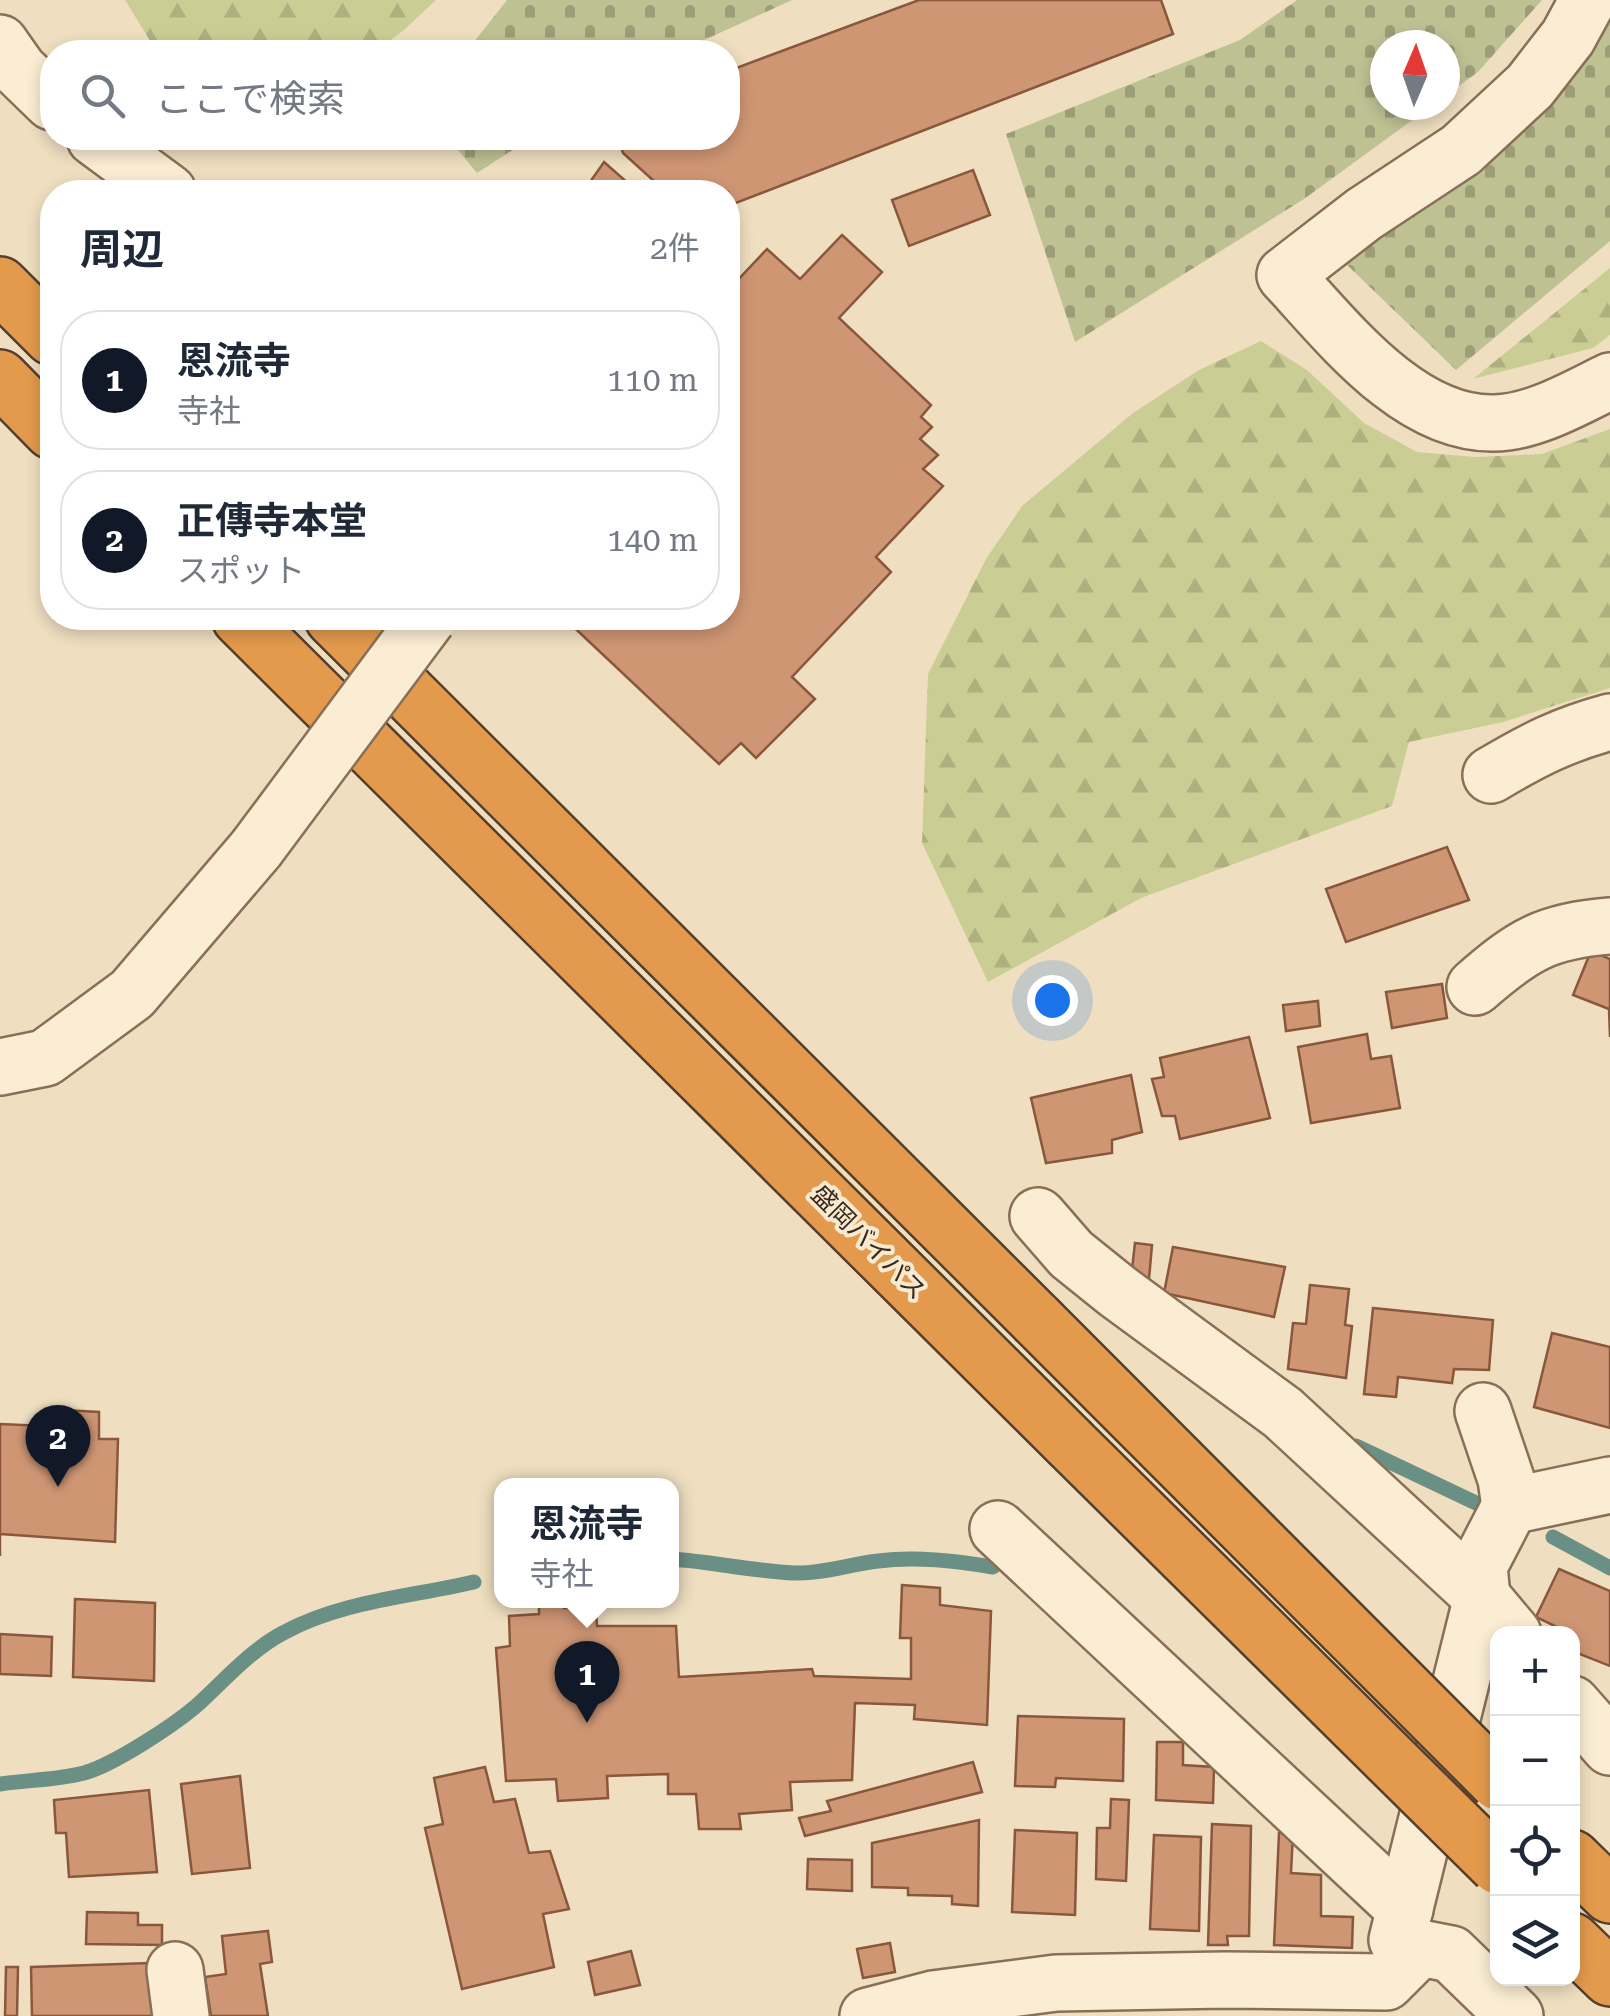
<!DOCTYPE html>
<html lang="ja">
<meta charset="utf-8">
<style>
body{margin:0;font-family:"Roboto Serif","Noto Sans JP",serif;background:#f2f2f3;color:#1f2937}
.controls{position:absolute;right:30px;bottom:30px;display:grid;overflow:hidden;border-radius:20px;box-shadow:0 5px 15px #0003}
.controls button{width:90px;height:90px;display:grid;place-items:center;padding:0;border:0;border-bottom:2px solid #e0e1e3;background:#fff;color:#1f2937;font:50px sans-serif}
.compass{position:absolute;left:1370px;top:30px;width:90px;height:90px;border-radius:50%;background:#fff;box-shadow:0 5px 15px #0003;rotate:2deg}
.you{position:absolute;left:1052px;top:1000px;width:35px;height:35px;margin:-25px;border:8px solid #fff;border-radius:50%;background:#1a73e8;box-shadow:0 0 0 15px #1a73e833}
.badge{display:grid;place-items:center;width:65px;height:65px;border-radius:50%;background:#111827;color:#fff;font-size:32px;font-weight:700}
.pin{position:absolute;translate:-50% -82px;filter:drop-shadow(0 2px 5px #0008)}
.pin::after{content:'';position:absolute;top:52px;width:35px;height:30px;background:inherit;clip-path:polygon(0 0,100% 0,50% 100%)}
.popup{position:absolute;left:494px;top:1478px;width:185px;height:130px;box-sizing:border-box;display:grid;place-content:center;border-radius:20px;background:#fff;filter:drop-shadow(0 2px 8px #0005);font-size:32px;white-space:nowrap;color:#747a83}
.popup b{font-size:38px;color:#1f2937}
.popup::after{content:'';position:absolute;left:50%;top:100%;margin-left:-20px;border:20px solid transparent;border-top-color:#fff}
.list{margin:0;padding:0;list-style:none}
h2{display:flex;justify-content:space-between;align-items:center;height:130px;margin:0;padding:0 40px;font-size:42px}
h2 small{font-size:32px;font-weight:400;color:#747a83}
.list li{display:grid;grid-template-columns:65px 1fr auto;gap:30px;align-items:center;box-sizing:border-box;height:140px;margin:0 20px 20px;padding:0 20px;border:2px solid #e0e1e3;border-radius:40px}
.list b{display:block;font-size:38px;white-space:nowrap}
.list p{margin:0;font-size:32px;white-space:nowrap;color:#747a83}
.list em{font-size:32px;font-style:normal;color:#747a83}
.icon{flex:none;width:55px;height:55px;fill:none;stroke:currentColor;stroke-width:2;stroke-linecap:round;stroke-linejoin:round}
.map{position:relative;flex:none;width:1610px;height:2016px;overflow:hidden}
.search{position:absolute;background:#fff;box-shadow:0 5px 15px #0003;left:40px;top:40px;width:700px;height:110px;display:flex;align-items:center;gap:25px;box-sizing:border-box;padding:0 35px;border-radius:40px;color:#747a83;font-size:38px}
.panel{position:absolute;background:#fff;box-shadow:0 5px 15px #0003;left:40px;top:180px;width:700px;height:450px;border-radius:40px}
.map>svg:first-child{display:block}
.forest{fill:url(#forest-firs)}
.cemetery{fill:url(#cemetery-stones)}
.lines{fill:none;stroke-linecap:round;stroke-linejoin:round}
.stream{stroke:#6a8f84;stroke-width:15}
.building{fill:#cf9674;stroke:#89573c;stroke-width:2.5}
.minor-casing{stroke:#896f57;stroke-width:60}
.highway-casing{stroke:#563e2c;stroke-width:60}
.minor{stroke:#faedd3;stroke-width:55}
.highway{stroke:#e39a4d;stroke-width:55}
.minor-bridge-casing{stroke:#896f57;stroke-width:60;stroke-linecap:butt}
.highway-bridge-casing{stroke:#563e2c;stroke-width:60;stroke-linecap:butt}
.minor-bridge{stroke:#faedd3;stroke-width:55}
.highway-bridge{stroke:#e39a4d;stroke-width:55}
.labels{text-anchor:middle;stroke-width:8;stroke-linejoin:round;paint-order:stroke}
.street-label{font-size:25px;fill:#38281c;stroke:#f7ead0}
</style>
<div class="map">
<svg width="1610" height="2016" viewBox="0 0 1610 2016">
<defs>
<pattern id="forest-firs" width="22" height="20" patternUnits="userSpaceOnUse" patternTransform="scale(2.5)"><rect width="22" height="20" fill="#cace94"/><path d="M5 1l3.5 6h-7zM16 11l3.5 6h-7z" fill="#aeb17f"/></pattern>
<pattern id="cemetery-stones" width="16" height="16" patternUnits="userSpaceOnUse" patternTransform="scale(2.5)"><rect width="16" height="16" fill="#bec293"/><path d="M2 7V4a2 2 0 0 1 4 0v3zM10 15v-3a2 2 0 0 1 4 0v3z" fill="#9b9e77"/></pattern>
</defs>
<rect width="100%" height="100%" fill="#efdfc0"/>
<g class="forest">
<polygon points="125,0 436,0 404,30 375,52 157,52"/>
<polygon points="1610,268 1610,335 1593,348 1473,379"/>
<polygon points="1261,341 1307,370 1364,423 1417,452 1475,457 1542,454 1610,429 1610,688 1503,722 1409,742 1392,806 1141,898 988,982 922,843 928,674 986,559 1022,506 1133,413 1199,370"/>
</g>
<g class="cemetery">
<polygon points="507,0 792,0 678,52 466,52"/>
<polygon points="1297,0 1542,0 1478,72 1445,96 1445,45 1385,45 1385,105 1433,105 1304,199 1075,342 1006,134 1240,40"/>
<polygon points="1610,0 1610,241 1456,370 1344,262"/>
<polygon points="448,138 531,138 477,173"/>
</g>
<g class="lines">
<g class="stream">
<polyline points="1356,1446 1476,1503"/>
<polyline points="1553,1537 1610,1568"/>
<path d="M 672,1559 C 713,1562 753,1571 794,1573 C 823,1574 850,1564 878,1561 C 916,1556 955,1561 993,1567"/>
<path d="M 0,1784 C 27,1780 57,1780 84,1773 C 113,1765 171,1727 195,1707 C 223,1682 249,1651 283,1633 C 342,1601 410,1597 474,1582"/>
</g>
</g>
<g class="building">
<polygon points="919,0 1161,0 1173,34 728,206 728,192 666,192 623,153 618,138 728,138 728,71"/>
<polygon points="604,162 638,192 588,192 585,189"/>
<polygon points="973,170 990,215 909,246 892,200"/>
<polygon points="842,235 882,272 839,318 931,405 921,417 932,427 920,439 938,455 923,469 943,486 876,557 891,572 792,677 815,699 756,758 741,743 719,764 564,618 728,618 728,278 733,285 767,249 800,279"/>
<polygon points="1447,847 1469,900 1346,942 1326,889"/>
<polygon points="1591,951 1610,959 1610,1037 1609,1009 1573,995"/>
<polygon points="1442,984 1447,1018 1392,1028 1386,992"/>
<polygon points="1318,1001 1320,1026 1286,1031 1283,1005"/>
<polygon points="1367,1034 1371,1059 1391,1056 1400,1108 1311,1123 1298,1047"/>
<polygon points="1249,1037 1270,1118 1180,1139 1175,1116 1162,1116 1152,1079 1164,1077 1160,1058"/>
<polygon points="1131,1075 1142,1132 1112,1140 1112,1153 1046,1163 1031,1098"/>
<polygon points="1135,1243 1152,1245 1149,1279 1131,1278"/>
<polygon points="1173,1247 1285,1267 1274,1317 1164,1293"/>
<polygon points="1310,1285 1349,1289 1345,1325 1352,1326 1346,1378 1288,1369 1293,1323 1306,1324"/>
<polygon points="1373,1308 1493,1320 1489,1370 1454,1369 1452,1383 1398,1377 1396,1397 1364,1394"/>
<polygon points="1552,1333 1610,1347 1610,1428 1534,1407"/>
<polygon points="45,1409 99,1412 99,1439 118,1439 115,1542 0,1534 0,1556 0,1424 45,1426"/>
<polygon points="1559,1569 1610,1591 1610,1666 1572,1651 1572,1634 1561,1634 1561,1629 1536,1617"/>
<polygon points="902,1585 940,1588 940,1605 991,1611 987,1725 914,1719 915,1705 855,1703 852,1780 790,1782 792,1810 739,1814 741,1829 699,1829 696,1794 668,1794 668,1774 607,1776 608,1798 558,1801 556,1779 506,1781 496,1648 510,1646 509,1616 539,1614 539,1600 564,1600 564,1608 596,1609 597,1626 676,1626 679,1677 812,1669 814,1676 911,1679 911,1638 900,1638"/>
<polygon points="75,1599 155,1603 154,1681 73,1677"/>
<polygon points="0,1634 52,1637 51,1676 0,1674"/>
<polygon points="1018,1716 1124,1719 1123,1781 1056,1778 1055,1787 1015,1786"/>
<polygon points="1157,1742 1183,1742 1183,1765 1214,1767 1213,1803 1156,1800"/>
<polygon points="973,1762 982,1792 805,1836 799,1818 831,1811 827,1801"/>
<polygon points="485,1767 494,1802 515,1799 529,1853 550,1851 569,1909 543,1914 554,1967 462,1989 425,1828 443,1824 434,1778"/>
<polygon points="240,1776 250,1868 192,1874 181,1784"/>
<polygon points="149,1790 157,1872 69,1877 66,1833 56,1833 54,1800"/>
<polygon points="1111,1799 1129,1800 1126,1881 1096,1879 1097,1828 1110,1828"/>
<polygon points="979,1820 978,1906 952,1904 952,1896 908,1895 908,1888 872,1887 872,1843"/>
<polygon points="1212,1824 1251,1826 1249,1936 1227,1936 1228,1945 1208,1945"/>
<polygon points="1015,1830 1077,1833 1075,1915 1012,1912"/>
<polygon points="1279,1833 1293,1833 1291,1873 1321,1875 1321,1916 1353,1917 1352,1948 1274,1945"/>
<polygon points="1154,1835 1201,1837 1199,1931 1150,1929"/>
<polygon points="808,1859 852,1860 852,1891 807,1889"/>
<polygon points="87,1912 138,1913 138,1925 162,1925 162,1945 86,1944"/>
<polygon points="268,1931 272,1962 260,1964 268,2016 211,2016 205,1977 226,1974 222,1936"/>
<polygon points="890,1943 895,1972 863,1978 857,1949"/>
<polygon points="631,1951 640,1985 595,1995 588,1962"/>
<polygon points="150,1963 153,2016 32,2016 31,1967"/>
<polygon points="6,1967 18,1967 17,2016 5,2016"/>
</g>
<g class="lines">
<g class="minor-casing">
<g id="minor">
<path d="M 1588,0 L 1568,37 L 1530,86 L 1461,150 L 1364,214 L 1285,275 C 1338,332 1409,425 1494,423 C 1532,423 1576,398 1610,381"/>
<polyline points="0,43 19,70 52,102"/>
<polyline points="95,138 168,192"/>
<path d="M 1491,775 C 1533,750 1562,735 1610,722"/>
<path d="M 1475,987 C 1523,945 1546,931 1610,926"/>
<polyline points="0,1067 45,1058 132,994 256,849"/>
<polyline points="1038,1216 1071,1254 1117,1291 1283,1413 1482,1597"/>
<polyline points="1483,1411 1506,1479 1510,1506"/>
<polyline points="998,1529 1405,1909"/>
<polyline points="1482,1597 1479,1566 1510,1506 1610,1485"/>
<polyline points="1572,1704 1610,1747"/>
<polyline points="1397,1940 1482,1597 1513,1634"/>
<polyline points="175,1970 181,2016"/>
<polyline points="868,2016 933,1999 1056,1983 1225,1980 1386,1982 1420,1948 1451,1954 1515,2016"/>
</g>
</g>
<g class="highway-casing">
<g id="highway">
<polyline points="0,285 52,337"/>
<polyline points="0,378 52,431"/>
<polyline points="240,618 1069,1442"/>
<polyline points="333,618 1036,1319"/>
<polyline points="1572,1858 1610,1895"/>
<polyline points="1572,1941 1610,1978"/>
</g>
</g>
<use href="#minor" class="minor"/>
<use href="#highway" class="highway"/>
<g class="minor-bridge-casing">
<polyline id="minor-bridge" points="256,849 428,618"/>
</g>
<g class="highway-bridge-casing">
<g id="highway-bridge">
<polyline points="1036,1319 1498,1782"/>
<polyline points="1069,1442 1498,1866"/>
</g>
</g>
<use href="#minor-bridge" class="minor-bridge"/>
<use href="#highway-bridge" class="highway-bridge"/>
</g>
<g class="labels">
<g class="street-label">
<text transform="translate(869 1242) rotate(45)" y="9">盛岡バイパス</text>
</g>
</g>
</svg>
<div class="controls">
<button>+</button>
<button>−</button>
<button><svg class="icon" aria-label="locate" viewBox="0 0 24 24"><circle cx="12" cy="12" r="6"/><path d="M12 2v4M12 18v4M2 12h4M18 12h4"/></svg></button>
<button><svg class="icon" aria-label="layers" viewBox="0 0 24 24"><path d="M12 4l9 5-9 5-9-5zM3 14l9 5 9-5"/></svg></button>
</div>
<svg class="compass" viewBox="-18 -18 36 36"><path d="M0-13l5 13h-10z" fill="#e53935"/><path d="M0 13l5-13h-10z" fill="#747a83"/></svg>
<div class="you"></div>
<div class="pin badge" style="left:587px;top:1723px">1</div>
<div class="popup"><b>恩流寺</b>寺社</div>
<div class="pin badge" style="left:58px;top:1487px">2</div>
<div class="search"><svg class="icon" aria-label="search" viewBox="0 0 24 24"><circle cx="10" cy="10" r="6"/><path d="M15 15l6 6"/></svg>ここで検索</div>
<section class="panel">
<h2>周辺<small>2件</small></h2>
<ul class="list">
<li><span class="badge">1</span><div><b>恩流寺</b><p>寺社</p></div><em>110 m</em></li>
<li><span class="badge">2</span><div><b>正傳寺本堂</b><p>スポット</p></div><em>140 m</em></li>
</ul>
</section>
</div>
